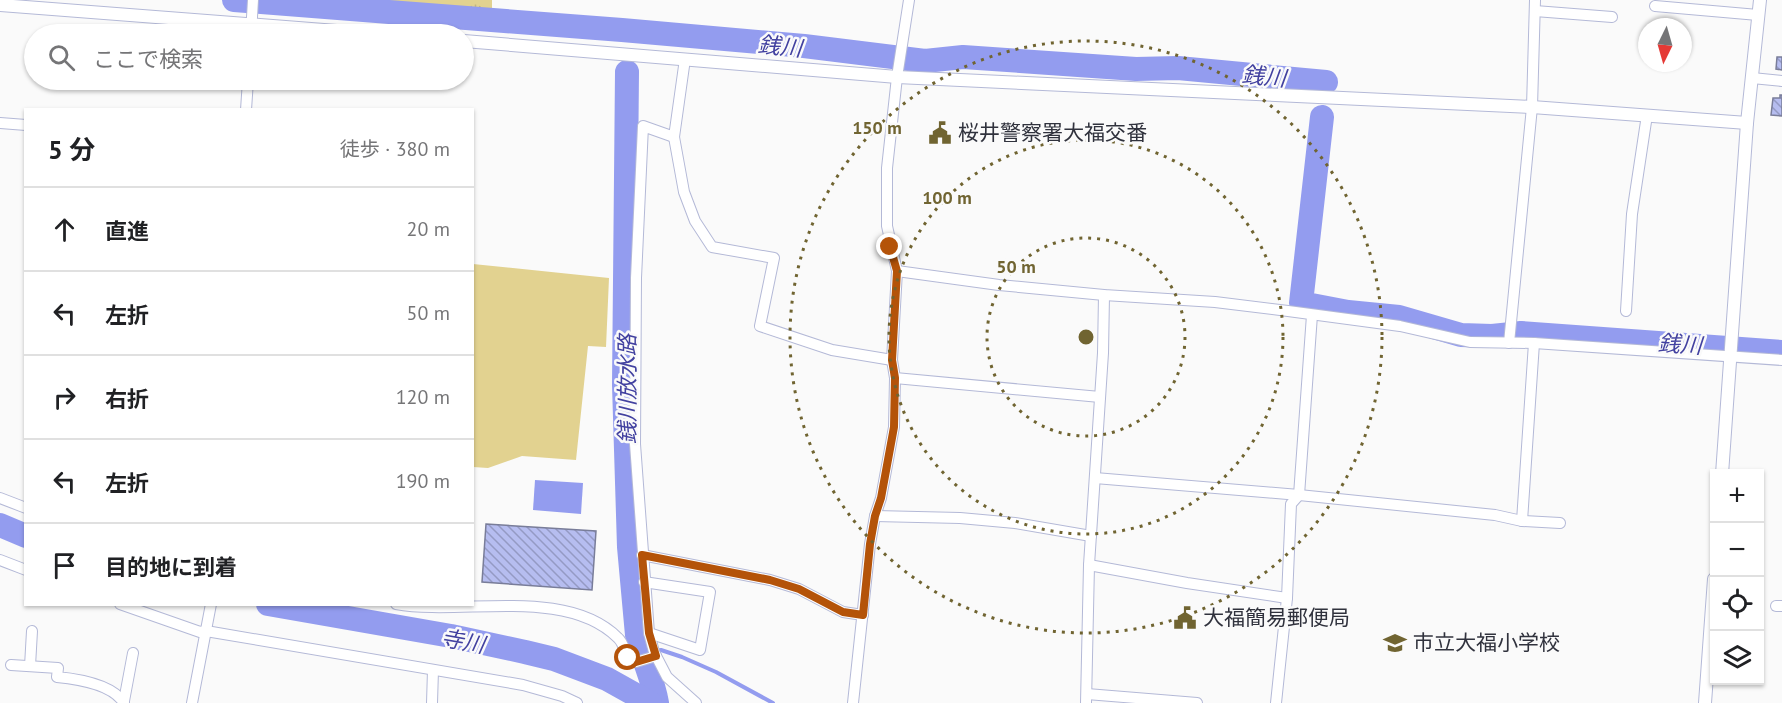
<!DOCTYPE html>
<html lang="ja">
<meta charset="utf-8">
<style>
body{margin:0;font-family:"PT Sans","Noto Sans JP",sans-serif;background:#f6f6f6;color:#202124}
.controls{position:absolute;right:18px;bottom:18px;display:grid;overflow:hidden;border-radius:0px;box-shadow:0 2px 4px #0004}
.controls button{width:54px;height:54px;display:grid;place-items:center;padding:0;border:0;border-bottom:2px solid #e0e0e0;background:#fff;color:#202124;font:30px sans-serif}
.compass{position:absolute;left:1638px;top:18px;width:54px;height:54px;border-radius:50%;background:#fff;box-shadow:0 2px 4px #0004;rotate:185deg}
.stop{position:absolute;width:18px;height:18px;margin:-14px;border:4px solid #b45309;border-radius:50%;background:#fff}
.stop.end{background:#b45309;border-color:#fff;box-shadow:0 2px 6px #0008}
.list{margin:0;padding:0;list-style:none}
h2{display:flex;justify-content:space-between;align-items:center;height:78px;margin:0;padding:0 24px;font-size:26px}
h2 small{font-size:20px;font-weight:400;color:#757577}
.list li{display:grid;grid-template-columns:39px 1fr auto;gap:18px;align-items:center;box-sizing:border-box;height:84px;padding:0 24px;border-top:2px solid #e0e0e0}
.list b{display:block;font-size:22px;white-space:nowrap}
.list em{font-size:20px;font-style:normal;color:#757577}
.icon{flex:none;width:33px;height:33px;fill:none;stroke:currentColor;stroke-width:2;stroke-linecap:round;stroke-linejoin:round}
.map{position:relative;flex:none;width:1782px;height:703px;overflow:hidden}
.search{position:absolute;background:#fff;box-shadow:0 2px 4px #0004;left:24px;top:24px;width:450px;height:66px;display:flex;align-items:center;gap:15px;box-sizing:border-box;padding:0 21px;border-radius:33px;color:#757577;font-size:22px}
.panel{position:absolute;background:#fff;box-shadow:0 2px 4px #0004;left:24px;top:108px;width:450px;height:498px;border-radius:0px}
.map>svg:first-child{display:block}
.grass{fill:url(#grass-tufts)}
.pitch{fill:#e2d290}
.water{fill:#939cef}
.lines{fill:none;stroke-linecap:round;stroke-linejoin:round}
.stream{stroke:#939cef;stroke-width:4}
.river{stroke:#939cef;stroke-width:24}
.building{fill:url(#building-back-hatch);stroke:#797d99;stroke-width:1.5}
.minor-casing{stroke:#b4b9d7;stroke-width:12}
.tertiary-casing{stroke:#b4b9d7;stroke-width:14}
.minor{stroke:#fff;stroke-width:10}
.tertiary{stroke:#fff;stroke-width:12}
.route{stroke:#b45309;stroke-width:8}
.ring{fill:none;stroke:#706431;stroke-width:3;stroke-dasharray:3 6}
.labels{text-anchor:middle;stroke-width:5;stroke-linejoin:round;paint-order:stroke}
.poi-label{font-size:21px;fill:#30323d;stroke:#fafafa;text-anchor:start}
.water-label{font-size:22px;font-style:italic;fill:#4241a0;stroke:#fafafa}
.centre{fill:#706431;stroke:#fafafa;stroke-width:3}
.ring-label{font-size:18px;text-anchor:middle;font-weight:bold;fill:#706431;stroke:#fafafa;stroke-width:5;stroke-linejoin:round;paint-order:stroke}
</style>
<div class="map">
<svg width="1782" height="703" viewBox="0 0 1782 703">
<defs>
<pattern id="grass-tufts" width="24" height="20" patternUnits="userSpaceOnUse" patternTransform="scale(1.5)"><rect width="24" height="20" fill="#e2d290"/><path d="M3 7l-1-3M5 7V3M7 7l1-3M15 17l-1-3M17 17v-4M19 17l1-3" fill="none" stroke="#c2b57d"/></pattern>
<pattern id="building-back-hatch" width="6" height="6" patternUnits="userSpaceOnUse" patternTransform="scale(1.5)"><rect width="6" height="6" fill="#b6bdf0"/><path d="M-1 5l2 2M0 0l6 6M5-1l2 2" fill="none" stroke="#949ac4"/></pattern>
</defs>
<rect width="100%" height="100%" fill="#fafafa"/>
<polygon class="grass" points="333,0 492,0 492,10"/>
<polygon class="pitch" points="473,264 609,278 606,347 588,346 576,460 522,456 488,468 473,467"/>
<polygon class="water" points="535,480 583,483 581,514 533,510"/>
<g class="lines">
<polyline class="stream" points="641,653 661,650 682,657 716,672 773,703"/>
<g class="river">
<polyline points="234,0 622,30 804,46 925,61 963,57 1136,69 1178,68 1326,82"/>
<path d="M 627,72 L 624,385 L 629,547 L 637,635 C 642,658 653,679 657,703"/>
<polyline points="1322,117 1301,303 1348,312 1399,317 1461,335 1492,336 1521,333 1782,352"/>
<polyline points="0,525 26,536"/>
<polyline points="268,604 451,636 525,652 554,659 607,679 650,703"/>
</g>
</g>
<g class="building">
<polygon points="1777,57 1782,57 1782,70 1776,69"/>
<polygon points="1780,95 1782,95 1782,116 1771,115 1773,98 1780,98"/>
<polygon points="486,524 596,531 592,590 482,582"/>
</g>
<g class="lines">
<g class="minor-casing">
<g id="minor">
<polyline points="1655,6 1758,15"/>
<polyline points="1535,11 1612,17"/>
<polyline points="251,34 253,0"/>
<polyline points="685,59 674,137 643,126 636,278 635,444 649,633 654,652 667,677 696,703"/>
<polyline points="1752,78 1782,81"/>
<polyline points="246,110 248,80"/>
<polyline points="0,123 26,125"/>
<polyline points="674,137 684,192 695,221 712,247 774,258 760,326 832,350 892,360"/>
<polyline points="897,271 999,285 1104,295 1215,302 1288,311 1400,326 1470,342 1534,343 1782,360"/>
<polyline points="1626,311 1632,214 1647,115"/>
<polyline points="1509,343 1532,107 1535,0"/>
<polyline points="895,378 1100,397"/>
<polyline points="1095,478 1299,495 1495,515 1522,521 1560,523"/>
<polyline points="0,498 26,508"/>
<polyline points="875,516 960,518 1015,523 1091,536"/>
<polyline points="1522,521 1534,343"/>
<polyline points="642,555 770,580 799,589 843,612 863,615"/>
<polyline points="0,560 26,570"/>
<polyline points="1089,565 1187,583 1287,598"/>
<polyline points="644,582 710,592 700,650 649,633"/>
<polyline points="120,604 200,632 206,631 523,685 562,696 577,703"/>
<path d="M 396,604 C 462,616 566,586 618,638 C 623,642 625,652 628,658 L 636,662 L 656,656"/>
<polyline points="1776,606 1782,606"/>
<path d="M 11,665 L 58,668 L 57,677 C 78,679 112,684 124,703"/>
<polyline points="30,666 32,631"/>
<polyline points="1087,694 1197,703"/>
<polyline points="124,701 133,653"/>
<polyline points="192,703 211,604"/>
<polyline points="432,703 433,670"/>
<polyline points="853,703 870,544 875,516 881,498 894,427 895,378 892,360 897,271 887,226 887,168 897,77 909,0"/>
<polyline points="1086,703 1089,565 1103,353 1104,295"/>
<polyline points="1276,703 1287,598 1291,504 1299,495 1312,315"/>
</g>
</g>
<g class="tertiary-casing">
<g id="tertiary">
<polyline points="0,5 375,34"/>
<polyline points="464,41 897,77 1532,107 1747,123"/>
<polyline points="1722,474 1747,123 1760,0"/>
<polyline points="1705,703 1714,579"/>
</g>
</g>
<use href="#minor" class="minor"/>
<use href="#tertiary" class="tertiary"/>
</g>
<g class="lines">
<polyline class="route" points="628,658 636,662 656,656 649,633 642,555 770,580 799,589 843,612 863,615 870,544 875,516 881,498 894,427 895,378 892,360 897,271 890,247"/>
</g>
<g class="ring">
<circle cx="1086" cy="337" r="99"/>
<circle cx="1086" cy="337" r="197"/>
<circle cx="1086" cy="337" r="296"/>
</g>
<defs>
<g id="civic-bare" transform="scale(1.8)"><path d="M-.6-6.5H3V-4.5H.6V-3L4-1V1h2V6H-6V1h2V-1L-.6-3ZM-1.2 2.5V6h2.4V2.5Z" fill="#706431" stroke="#fafafa" stroke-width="2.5" paint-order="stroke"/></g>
<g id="school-bare" transform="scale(1.8)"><path d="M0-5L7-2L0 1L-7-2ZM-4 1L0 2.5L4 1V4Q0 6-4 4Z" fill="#706431" stroke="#fafafa" stroke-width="2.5" paint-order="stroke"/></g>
</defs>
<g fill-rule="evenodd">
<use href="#civic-bare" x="940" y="133"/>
<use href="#civic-bare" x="1185" y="618"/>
<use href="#school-bare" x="1395" y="643"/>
</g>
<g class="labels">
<g class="poi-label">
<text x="958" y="140">桜井警察署大福交番</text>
<text x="1203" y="625">大福簡易郵便局</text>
<text x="1413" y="650">市立大福小学校</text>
</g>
<g class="water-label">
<text transform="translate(780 46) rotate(6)" y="8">銭川</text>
<text transform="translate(1264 76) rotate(6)" y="8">銭川</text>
<text transform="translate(1680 344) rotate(4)" y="8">銭川</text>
<text transform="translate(627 389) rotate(-90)" y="8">銭川放水路</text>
<text transform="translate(463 641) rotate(10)" y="8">寺川</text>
</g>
</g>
<circle cx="1086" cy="337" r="9" class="centre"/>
<g class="ring-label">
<text x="877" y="134">150 m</text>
<text x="947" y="204">100 m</text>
<text x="1016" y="273">50 m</text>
</g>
</svg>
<div class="controls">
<button>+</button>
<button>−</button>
<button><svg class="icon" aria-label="locate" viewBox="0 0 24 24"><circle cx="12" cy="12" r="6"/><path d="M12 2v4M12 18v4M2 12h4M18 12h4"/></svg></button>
<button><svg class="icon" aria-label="layers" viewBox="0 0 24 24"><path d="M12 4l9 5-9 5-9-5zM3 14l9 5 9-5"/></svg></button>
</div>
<svg class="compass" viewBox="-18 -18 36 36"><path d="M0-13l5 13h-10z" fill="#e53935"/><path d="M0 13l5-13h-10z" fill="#757577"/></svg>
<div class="stop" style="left:628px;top:658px"></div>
<div class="stop end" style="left:890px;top:247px"></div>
<div class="search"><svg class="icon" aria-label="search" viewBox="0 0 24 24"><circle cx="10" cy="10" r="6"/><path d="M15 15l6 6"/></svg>ここで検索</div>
<section class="panel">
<h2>5 分<small>徒歩 · 380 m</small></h2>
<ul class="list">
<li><svg class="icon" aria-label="ahead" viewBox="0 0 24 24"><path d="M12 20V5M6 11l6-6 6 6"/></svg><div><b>直進</b></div><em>20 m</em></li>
<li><svg class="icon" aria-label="left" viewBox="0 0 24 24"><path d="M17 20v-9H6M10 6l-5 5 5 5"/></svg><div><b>左折</b></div><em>50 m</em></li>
<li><svg class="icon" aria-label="right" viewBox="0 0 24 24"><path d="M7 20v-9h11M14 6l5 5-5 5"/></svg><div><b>右折</b></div><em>120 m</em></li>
<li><svg class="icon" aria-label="left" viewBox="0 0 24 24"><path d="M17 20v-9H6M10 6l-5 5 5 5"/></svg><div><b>左折</b></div><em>190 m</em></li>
<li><svg class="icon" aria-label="arrive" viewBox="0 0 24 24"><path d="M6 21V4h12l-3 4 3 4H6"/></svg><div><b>目的地に到着</b></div></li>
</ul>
</section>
</div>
